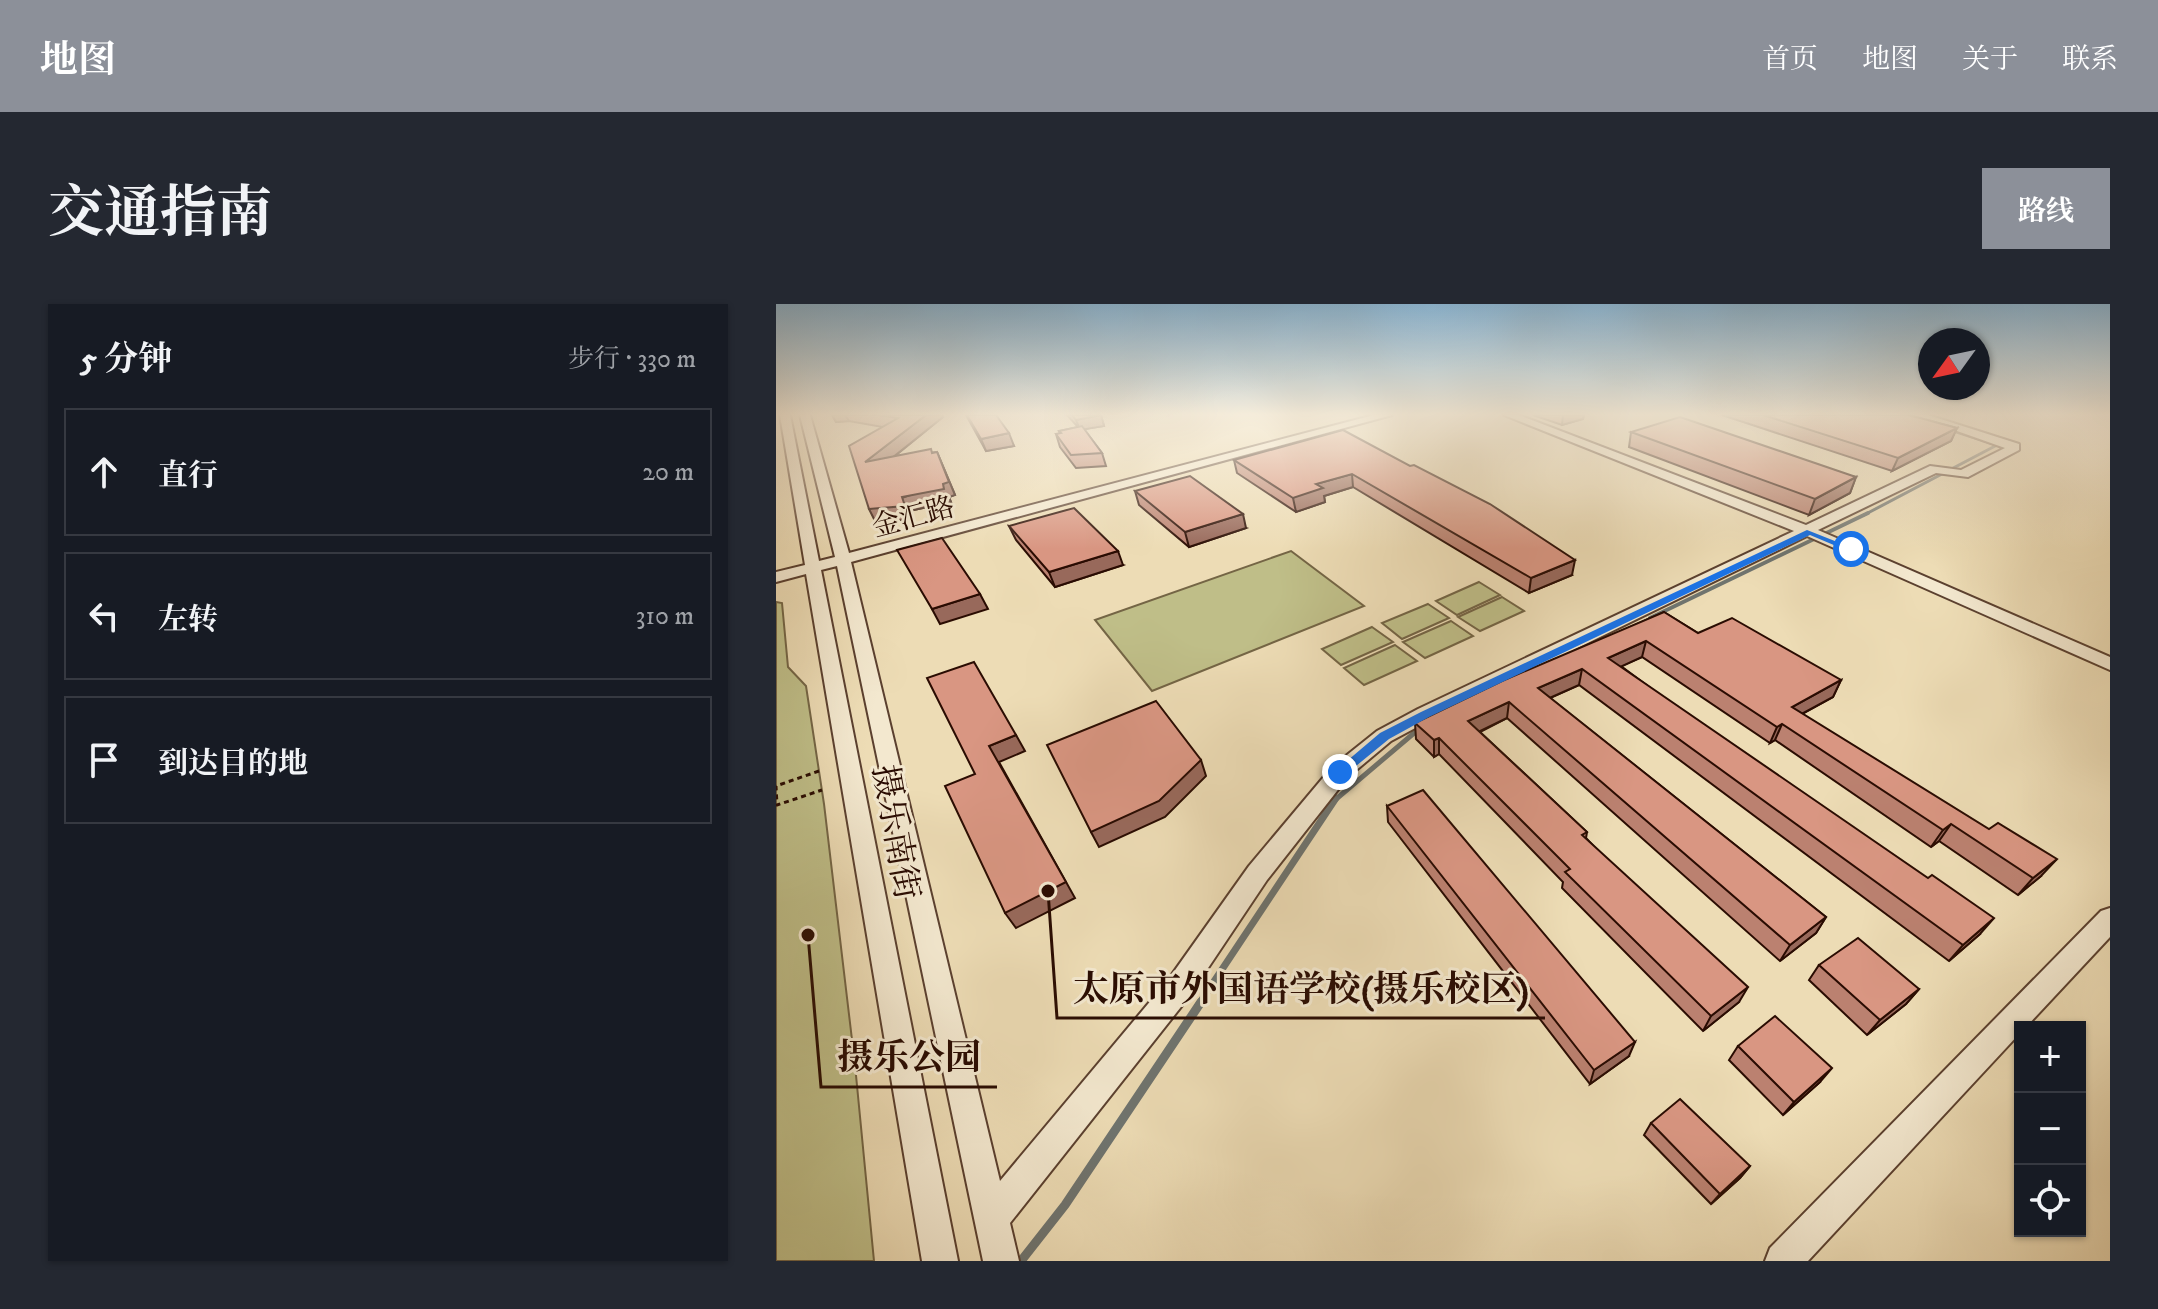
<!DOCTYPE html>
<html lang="zh">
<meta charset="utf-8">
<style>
body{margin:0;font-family:"IM FELL DW Pica","Noto Serif SC",serif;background:#242831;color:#f1f3f6}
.controls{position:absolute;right:24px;bottom:24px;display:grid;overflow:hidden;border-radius:0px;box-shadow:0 2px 6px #0004}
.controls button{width:72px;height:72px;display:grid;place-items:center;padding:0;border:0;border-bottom:2px solid #363941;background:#171b24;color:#f1f3f6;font:40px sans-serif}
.compass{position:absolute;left:1142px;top:24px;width:72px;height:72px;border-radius:50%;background:#171b24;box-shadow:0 2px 6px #0004;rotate:237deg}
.stop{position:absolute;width:24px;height:24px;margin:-18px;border:6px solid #1a73e8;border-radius:50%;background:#fff}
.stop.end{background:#1a73e8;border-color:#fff;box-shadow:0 2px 8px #0008}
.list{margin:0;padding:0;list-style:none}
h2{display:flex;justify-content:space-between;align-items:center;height:104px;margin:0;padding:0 32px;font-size:34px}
h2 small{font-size:26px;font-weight:400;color:#9ea1a6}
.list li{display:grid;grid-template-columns:52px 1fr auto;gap:24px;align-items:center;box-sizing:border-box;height:128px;margin:0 16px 16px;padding:0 16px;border:2px solid #363941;border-radius:0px}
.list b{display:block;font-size:30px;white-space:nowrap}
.list em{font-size:26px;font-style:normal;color:#9ea1a6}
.icon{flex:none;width:44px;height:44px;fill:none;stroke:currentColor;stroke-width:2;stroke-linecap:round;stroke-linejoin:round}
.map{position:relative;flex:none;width:1334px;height:957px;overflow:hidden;border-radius:0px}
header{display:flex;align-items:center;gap:48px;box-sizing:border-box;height:112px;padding:0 40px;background:#8c9099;color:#fff}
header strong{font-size:38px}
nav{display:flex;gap:44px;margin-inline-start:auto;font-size:28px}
.intro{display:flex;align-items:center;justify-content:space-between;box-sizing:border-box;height:192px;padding:0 48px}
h1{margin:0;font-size:56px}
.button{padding:20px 36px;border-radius:0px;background:#8c9099;color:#fff;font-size:28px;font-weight:700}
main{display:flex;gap:48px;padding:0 48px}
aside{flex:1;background:#171b24;border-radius:0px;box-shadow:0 2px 6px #0004}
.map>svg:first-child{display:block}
.green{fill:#bfbe88;stroke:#746545;stroke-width:2}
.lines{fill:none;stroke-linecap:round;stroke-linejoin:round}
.stream-far4{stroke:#6f746f;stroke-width:3}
.stream-far3{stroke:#6f746f;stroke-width:4}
.stream-far2{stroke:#6f746f;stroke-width:5}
.stream-far1{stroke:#6f746f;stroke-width:7}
.stream{stroke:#6f746f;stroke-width:9}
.minor-casing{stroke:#5b402f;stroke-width:4}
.path{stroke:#2a0c02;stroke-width:3;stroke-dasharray:5 4;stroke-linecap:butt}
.minor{fill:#f3e8cf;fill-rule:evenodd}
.wall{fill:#bb8170;stroke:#2a0c02;stroke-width:2}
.shaded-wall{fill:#98695b;stroke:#2a0c02;stroke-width:2}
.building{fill:#d99682;stroke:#2a0c02;stroke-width:2}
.route{fill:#1a73e8}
.labels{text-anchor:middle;stroke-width:6;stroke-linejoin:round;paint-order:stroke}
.far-street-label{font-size:28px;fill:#2a0c02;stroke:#f3e8cf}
.street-label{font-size:34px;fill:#2a0c02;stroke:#f3e8cf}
.leader{fill:none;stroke:#2a0c02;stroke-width:3}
.callout-dot{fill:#2a0c02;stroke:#f3e8cf;stroke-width:3}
.callout-label{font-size:36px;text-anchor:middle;font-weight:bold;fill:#2a0c02;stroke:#f3e8cf;stroke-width:6;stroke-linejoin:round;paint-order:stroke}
</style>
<header>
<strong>地图</strong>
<nav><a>首页</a><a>地图</a><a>关于</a><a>联系</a></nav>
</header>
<div class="intro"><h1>交通指南</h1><a class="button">路线</a></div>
<main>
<aside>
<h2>5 分钟<small>步行 · 330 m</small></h2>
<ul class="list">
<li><svg class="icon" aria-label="ahead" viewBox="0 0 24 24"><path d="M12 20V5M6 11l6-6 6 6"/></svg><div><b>直行</b></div><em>20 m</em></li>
<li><svg class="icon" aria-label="left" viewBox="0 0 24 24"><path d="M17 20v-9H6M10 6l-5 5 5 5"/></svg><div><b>左转</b></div><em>310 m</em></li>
<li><svg class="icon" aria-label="arrive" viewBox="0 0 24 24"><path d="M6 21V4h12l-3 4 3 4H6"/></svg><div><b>到达目的地</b></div></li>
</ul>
</aside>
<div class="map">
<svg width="1334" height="957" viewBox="0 0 1334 957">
<rect width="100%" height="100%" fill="#eddcb5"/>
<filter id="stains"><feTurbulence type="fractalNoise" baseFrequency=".0025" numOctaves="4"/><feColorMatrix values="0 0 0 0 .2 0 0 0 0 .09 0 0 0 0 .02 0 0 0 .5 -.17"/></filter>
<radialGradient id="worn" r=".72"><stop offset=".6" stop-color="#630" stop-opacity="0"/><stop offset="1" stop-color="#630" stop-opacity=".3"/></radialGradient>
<g class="green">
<polygon points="515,247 588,302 376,387 319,316"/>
<polygon points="703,278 724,291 681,311 660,297"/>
<polygon points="726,293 748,307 704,327 682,313"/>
<polygon points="0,298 6,299 12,363 30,382 48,500 79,761 98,957 0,957"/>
<polygon points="652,300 673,314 626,335 606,319"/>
<polygon points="675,317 697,332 649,354 627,338"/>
<polygon points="596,323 617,338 565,361 546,345"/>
<polygon points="619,341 641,357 588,381 568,364"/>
</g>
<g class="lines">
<polyline class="stream-far4" points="1088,211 1221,141 1171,125"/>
<polyline class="stream-far3" points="874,314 1092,209"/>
<polyline class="stream-far2" points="559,496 644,424"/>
<polyline class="stream-far1" points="423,700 560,494"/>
<polyline class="stream" points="245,957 289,901 425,698"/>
<g class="minor-casing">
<g id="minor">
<polygon points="4,111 14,111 43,257 59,253 24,111 34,111 73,249 598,111 616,111 75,258 224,877 392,676 473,562 556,463 601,427 642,405 1018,227 728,111 743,111 1030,221 1154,162 1185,166 1229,144 1136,111 1152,111 1243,140 1243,146 1192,173 1160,169 1042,226 1334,353 1334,366 1031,232 656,415 615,437 572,473 491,576 412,694 234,919 243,957 207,957 61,262 45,266 182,957 146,957 30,270 0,278 0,268 29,261"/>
<polygon points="1334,604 1334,633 1250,723 1244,723 1244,729 1032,957 989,957 994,944 1325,607"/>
</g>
</g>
<polyline class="path" points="43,467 0,482 1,501 46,486"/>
<use href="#minor" class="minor"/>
</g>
<g class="wall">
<polygon points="56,111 166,111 167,113 119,152 161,148 179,191 173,193 175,198 133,207 136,215 100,219 107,123 73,117 60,118"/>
<polygon points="190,111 220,111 238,142 210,147"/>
<polygon points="291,111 325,111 328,122 308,125 326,149 330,162 300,164 284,143 280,130 284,130 283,127 302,123"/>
<polygon points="757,111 808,111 807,115 786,121"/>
<polygon points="946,111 1133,111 1181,124 1175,137 1116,167"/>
<polygon points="567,126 796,271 753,289 577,183 548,192 549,198 520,208 461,169 458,156"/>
<polygon points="855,128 1080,173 1074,189 1033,211 853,143"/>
<polygon points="359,187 470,224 413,243 363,201"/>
<polygon points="233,222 347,261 279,283 240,236"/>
<polygon points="888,308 922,329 1065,376 1057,393 1026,410 1265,572 1242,591 1163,537 1155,543 999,436 994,439 866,353 845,362 1204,630 1173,657 803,381 774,394 1050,613 1040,629 1004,657 731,414 704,428 811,528 810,534 963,698 927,727 786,584 787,578 663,450 658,453 640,435 639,419"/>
<polygon points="611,502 853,752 814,780 612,518"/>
<polygon points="1043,661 1143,685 1130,700 1091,731 1033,676"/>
<polygon points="962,742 1044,778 1007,811 953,756"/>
<polygon points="875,819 974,862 964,874 935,900 868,831"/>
</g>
<g class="shaded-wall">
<polygon points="56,111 69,111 73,117 60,118"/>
<polygon points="150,111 166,111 167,113 96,170 89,158"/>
<polygon points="325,111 328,122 304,126 300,116"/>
<polygon points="787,111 808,111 807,115 786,121"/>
<polygon points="1181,124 1175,137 1116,167 1122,154"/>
<polygon points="233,129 238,142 210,147 205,135"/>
<polygon points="161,148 179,191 173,193 175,198 133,207 136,215 100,219 93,205 167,180"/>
<polygon points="576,170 577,183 548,192 549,198 520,208 517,194 540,180"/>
<polygon points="1080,173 1074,189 1033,211 1039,195"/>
<polygon points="467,210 470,224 413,243 409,228"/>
<polygon points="342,247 347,261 279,283 273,268"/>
<polygon points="799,256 796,271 753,289 755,274"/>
<polygon points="204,290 212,305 164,320 156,305"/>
<polygon points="870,337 866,353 829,370 832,354"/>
<polygon points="806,365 803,381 760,400 762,384"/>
<polygon points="1065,376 1057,393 1009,419 1016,403"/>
<polygon points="733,398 731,414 692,433 692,417"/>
<polygon points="1006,420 999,436 994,439 1001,423"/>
<polygon points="240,431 249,447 223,458 299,594 240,624 229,609 213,442"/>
<polygon points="663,434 663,450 658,453 658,436"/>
<polygon points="425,456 430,472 389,513 323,543 315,528"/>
<polygon points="1175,520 1163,537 1155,543 1167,526"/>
<polygon points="1281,555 1265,572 1242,591 1257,574"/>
<polygon points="1050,613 1040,629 1004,657 1014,641"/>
<polygon points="1218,614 1204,630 1173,657 1187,641"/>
<polygon points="972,683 963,698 927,727 935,712"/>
<polygon points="1143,685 1130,700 1091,731 1104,716"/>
<polygon points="859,738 853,752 814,780 818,766"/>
<polygon points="1056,764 1044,778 1007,811 1018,798"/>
<polygon points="974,862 964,874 935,900 944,890"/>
</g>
<g class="building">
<polygon points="102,111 150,111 89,158 155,145 156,149 161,148 173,178 167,180 168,185 126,193 129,202 93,205 73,142 122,114"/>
<polygon points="191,111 220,111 233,129 205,135"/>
<polygon points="296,111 325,111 300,116"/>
<polygon points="987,111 1133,111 1181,124 1122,154"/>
<polygon points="904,113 1080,173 1039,195 855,128"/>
<polygon points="306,122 326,149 295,151 280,130 285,129 283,127"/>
<polygon points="567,126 634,162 638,161 714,200 799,256 755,274 576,170 540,180 547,184 517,194 458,156"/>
<polygon points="414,172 467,210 409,228 359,187"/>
<polygon points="298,204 342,247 273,268 233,222"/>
<polygon points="166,234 204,290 156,305 121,246"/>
<polygon points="888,308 922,329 956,314 1065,376 1016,403 1213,525 1222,519 1281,555 1257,574 1175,520 1167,526 1006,420 1001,423 870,337 832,354 1152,574 1156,571 1218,614 1187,641 806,365 762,384 1050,613 1014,641 733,398 692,417 811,528 806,531 972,683 935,712 789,568 794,565 663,434 658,436 639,419 726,377"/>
<polygon points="198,358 240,431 213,442 290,578 229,609 169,482 199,470 151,374"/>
<polygon points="380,397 425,456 383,497 315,528 271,441"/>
<polygon points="647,486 859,738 818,766 611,502"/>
<polygon points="1082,634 1143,685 1104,716 1043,661"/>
<polygon points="999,712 1056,764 1018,798 962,742"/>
<polygon points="904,795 974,862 944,890 875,819"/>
</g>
<linearGradient id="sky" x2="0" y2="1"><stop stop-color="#8ab6d5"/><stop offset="0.45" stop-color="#f7efde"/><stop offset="1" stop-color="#f7efde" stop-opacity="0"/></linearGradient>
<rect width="1334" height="245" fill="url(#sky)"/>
<polygon class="route" points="1031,226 1079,245 1072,247 1034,231 653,413 613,435 569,471 560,471 558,468 604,429 645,408"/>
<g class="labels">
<g class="far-street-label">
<text transform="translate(137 212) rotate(-15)" y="10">金汇路</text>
</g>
<g class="street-label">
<text transform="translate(121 528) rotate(80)" y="12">摄乐南街</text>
</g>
</g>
<path class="leader" d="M272 587L281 714H769M32 631L45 783H221"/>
<g class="callout-dot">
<circle cx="272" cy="587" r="8"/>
<circle cx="32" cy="631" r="8"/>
</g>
<g class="callout-label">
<text x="525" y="697">太原市外国语学校(摄乐校区)</text>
<text x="133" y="765">摄乐公园</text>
</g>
<rect width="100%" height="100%" filter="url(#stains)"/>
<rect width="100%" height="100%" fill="url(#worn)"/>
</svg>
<div class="controls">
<button>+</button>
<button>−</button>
<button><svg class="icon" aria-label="locate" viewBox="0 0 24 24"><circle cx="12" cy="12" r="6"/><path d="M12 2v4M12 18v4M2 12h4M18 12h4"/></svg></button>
</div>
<svg class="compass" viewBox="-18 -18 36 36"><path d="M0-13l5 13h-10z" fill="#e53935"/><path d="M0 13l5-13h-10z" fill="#9ea1a6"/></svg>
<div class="stop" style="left:1075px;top:245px"></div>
<div class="stop end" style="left:564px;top:468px"></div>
</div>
</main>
